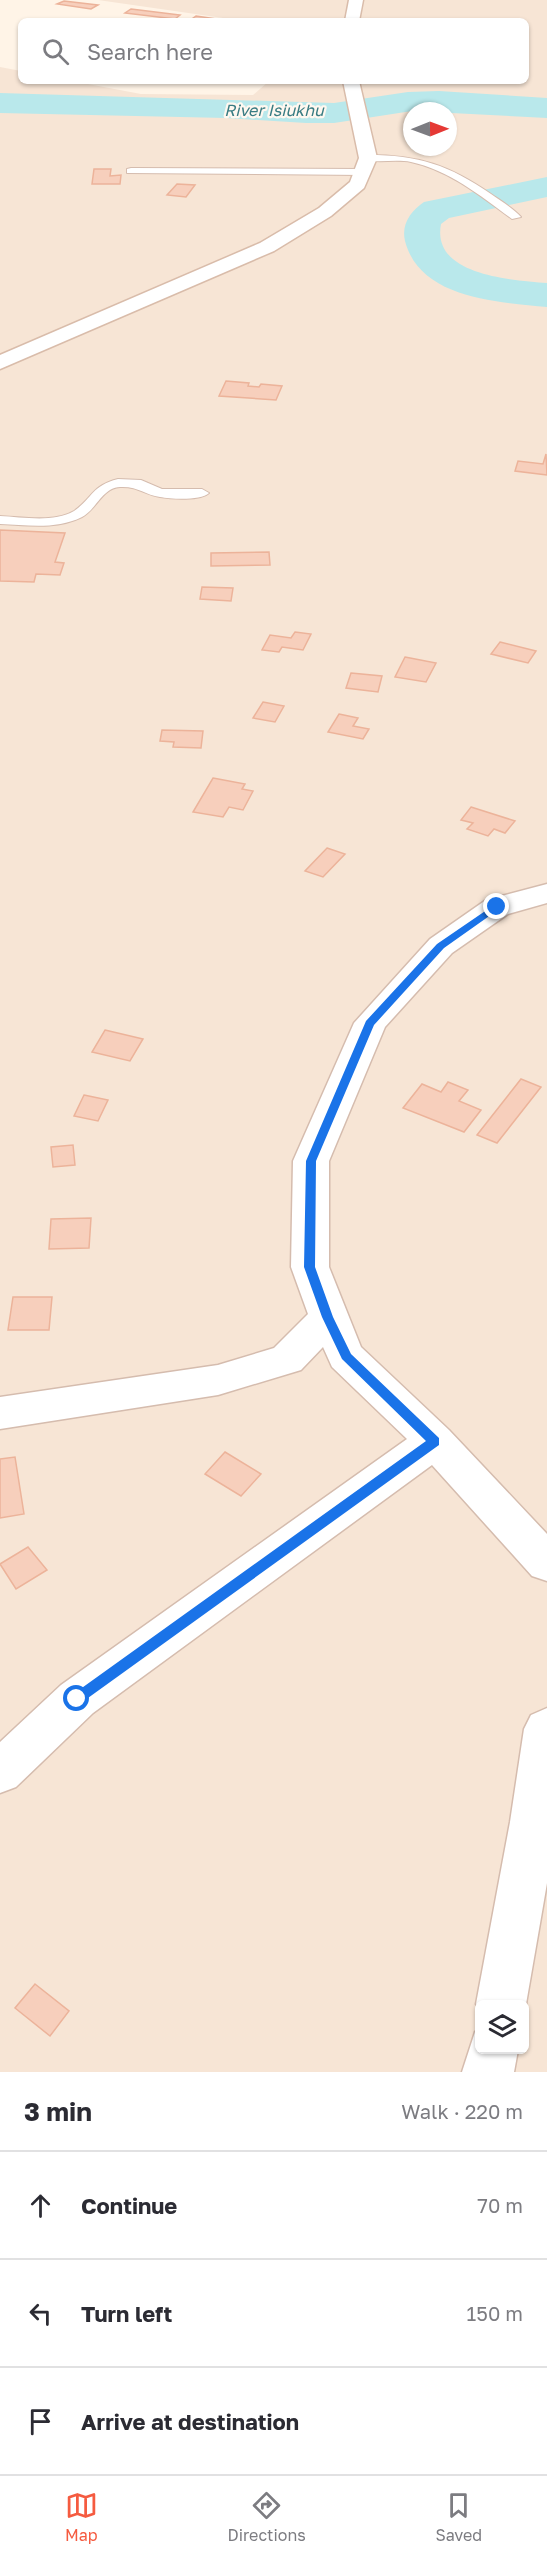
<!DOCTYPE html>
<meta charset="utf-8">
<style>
body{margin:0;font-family:"Golos Text",sans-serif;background:#f7f7f7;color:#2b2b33}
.controls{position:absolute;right:18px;bottom:18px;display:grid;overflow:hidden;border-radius:9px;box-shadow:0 2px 4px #0004}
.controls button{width:54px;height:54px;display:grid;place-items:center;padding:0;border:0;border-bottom:2px solid #e1e1e2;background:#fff;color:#2b2b33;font:30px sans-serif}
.compass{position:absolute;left:403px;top:102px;width:54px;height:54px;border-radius:50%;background:#fff;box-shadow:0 2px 4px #0004;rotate:89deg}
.stop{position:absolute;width:18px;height:18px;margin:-14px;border:4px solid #1a73e8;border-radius:50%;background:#fff}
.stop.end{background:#1a73e8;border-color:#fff;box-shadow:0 2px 6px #0008}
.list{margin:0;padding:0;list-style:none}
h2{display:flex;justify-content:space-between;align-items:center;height:78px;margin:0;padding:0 24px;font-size:26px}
h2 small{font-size:20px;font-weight:400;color:#7c7c81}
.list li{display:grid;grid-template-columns:39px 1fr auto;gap:18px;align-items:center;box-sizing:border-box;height:108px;padding:0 24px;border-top:2px solid #e1e1e2}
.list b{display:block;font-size:22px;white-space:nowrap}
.list em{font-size:20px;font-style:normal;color:#7c7c81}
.icon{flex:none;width:33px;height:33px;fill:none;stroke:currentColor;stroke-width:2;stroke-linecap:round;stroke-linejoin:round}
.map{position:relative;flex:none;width:547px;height:2072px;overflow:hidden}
.search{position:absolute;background:#fff;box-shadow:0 2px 4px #0004;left:18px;right:18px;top:18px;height:66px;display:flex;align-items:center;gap:15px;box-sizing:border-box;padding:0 21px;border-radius:9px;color:#7c7c81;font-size:22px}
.sheet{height:402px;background:#fff}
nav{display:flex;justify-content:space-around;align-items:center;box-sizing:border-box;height:84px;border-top:2px solid #e1e1e2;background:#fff;font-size:16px;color:#7c7c81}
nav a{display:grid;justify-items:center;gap:3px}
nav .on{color:#f55b40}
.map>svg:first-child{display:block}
.residential{fill:#f7e5d5;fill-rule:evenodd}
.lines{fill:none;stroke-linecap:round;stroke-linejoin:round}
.river{fill:#b9e8eb;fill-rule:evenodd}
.building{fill:#f7cfbc;stroke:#ecb39a;stroke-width:1.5}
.lane-casing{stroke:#d5bcae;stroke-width:2}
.street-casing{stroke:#d5bcae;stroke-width:3}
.secondary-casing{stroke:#d9bcaa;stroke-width:3}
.lane{fill:#fff;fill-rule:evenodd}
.street{fill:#fff;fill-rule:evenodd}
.secondary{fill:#fff;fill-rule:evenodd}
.route{fill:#1a73e8}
.labels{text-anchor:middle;stroke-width:4.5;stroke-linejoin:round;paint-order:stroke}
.far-water-label{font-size:16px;font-style:italic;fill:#397c83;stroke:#fff8f0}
</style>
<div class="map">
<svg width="547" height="2072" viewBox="0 0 547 2072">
<rect width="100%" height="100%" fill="#fff4e7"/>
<path class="residential" d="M 98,0 L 547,0 L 547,2072 L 0,2072 L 0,67 L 21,71 L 21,81 L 72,81 L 141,94 L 253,95 L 269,81 L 526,81 L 526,21 L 244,21 ZM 412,111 L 448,111 L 448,147 L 412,147 ZM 480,2004 L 524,2004 L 524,2050 L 480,2050 Z"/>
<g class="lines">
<g class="river">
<polygon points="439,91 547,98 547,118 412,111 334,123 306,123 226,118 0,113 0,93 334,103 408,92"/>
<path d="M 547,177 L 547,197 L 449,218 L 441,224 C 431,276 513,280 547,283 L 547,307 C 498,302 420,299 405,241 C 401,224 411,211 424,202 Z"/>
</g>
</g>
<g class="building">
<polygon points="64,1 98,5 91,9 57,4"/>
<polygon points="131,9 180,15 175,19 125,13"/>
<polygon points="196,16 230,21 189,21"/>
<polygon points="94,169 111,169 110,176 121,175 120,184 92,184"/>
<polygon points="177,184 195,185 186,197 167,195"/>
<polygon points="226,381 249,383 248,386 259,387 261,384 282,386 276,400 219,396"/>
<polygon points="546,454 547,475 515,471 518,461 543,464"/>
<polygon points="0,530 65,533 55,562 64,563 60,575 36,574 34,582 0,581"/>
<polygon points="269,552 270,565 211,566 211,553"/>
<polygon points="202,587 233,588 231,601 200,599"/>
<polygon points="295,632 311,634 303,650 282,647 279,652 262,650 270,635 291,638"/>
<polygon points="500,642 536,651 528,663 491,654"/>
<polygon points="405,657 436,663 426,682 395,677"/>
<polygon points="351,673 382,676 378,692 346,688"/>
<polygon points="263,702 284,706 275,722 253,718"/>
<polygon points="339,714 358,718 353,726 369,729 363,739 328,732"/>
<polygon points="162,730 203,731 201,748 173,747 174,742 160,741"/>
<polygon points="213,778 245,784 242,789 253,791 243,810 229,807 223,817 193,812"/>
<polygon points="471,807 515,821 505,833 494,829 488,836 467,829 473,823 461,820"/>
<polygon points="327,848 345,854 323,877 305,871"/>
<polygon points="105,1030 143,1039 130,1061 92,1052"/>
<polygon points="521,1079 541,1087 497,1143 477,1135"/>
<polygon points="448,1082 468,1090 459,1101 481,1110 464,1132 403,1108 422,1084 441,1092"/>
<polygon points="84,1095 108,1100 98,1121 74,1116"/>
<polygon points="73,1145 75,1165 53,1167 51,1147"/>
<polygon points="91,1218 89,1248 49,1249 51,1219"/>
<polygon points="13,1297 52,1297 49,1330 8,1330"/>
<polygon points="225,1452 261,1474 241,1496 205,1474"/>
<polygon points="15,1457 24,1514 0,1518 0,1459"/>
<polygon points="28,1547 47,1570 16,1589 0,1564"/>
<polygon points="35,1984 69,2011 50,2036 15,2008"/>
</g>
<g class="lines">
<g class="lane-casing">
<g id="lane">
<path d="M 368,155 C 419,155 449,165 491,194 C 501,201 513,208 521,217 L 512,219 C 482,197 449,170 411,162 C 396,159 380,163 364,160 L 363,158 Z"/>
<polygon points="131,168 364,169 369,172 364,175 127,173 127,169"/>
<path d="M 118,479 L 141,480 L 162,489 L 202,489 L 209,493 C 201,501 171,499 160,497 C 145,495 138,486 120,487 C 102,488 96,510 82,517 C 56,530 27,525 0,524 L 0,516 C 22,517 54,523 74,511 C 93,498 91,486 118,479 Z"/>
</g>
</g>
<g class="street-casing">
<g id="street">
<polygon points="547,884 547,903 508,914 452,953 385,1027 329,1161 329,1267 361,1347 449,1430 547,1534 547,1581 532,1576 432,1465 93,1713 16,1787 0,1793 0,1742 61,1685 407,1439 332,1367 323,1347 301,1370 218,1395 0,1429 0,1397 218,1365 274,1348 308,1314 291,1267 293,1161 354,1023 430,939 486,900"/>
<polygon points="547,1708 547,1883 526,2004 524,2008 524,2004 480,2004 480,2013 476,2004 510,1822 524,1729 531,1715"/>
<polygon points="480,2030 480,2050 518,2050 514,2072 462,2072 475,2032"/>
</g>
</g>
<g class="secondary-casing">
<g id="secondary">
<polygon points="349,0 363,0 359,21 345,21"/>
<polygon points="343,81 359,81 377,158 364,188 331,216 274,251 0,369 0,355 260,243 319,208 350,182 359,158"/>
</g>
</g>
<use href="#lane" class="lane"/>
<use href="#street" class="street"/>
<use href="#secondary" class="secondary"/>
</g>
<polygon class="route" points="494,905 502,907 444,948 374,1025 316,1161 315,1267 333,1317 351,1354 439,1438 439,1445 81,1703 72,1703 72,1695 426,1441 342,1359 322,1317 304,1267 306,1161 366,1021 437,944"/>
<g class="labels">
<g class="far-water-label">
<text x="274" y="116">River Isiukhu</text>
</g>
</g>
</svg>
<div class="controls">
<button><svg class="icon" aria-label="layers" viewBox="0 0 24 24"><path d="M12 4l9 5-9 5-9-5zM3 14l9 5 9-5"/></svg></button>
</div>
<svg class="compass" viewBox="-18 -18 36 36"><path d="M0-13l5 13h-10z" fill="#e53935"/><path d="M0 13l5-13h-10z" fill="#7c7c81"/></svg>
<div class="stop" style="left:77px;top:1699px"></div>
<div class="stop end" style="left:497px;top:907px"></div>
<div class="search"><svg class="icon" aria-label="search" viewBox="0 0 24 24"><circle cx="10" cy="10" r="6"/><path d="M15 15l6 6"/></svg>Search here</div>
</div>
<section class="sheet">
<h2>3 min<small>Walk · 220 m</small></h2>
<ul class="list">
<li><svg class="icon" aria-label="ahead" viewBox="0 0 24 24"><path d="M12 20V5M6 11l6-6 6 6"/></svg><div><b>Continue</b></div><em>70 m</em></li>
<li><svg class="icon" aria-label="left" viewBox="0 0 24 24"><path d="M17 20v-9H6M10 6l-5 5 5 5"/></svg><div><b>Turn left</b></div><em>150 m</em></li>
<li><svg class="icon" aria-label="arrive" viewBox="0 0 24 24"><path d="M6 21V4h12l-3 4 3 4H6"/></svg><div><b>Arrive at destination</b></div></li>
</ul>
</section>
<nav>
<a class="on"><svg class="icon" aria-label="map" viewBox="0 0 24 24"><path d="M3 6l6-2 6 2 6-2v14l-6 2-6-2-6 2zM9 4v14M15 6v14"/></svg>Map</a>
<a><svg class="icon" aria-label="directions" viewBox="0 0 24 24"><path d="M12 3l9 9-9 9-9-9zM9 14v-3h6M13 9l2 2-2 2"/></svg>Directions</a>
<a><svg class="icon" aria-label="saved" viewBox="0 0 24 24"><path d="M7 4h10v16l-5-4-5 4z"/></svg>Saved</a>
</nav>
